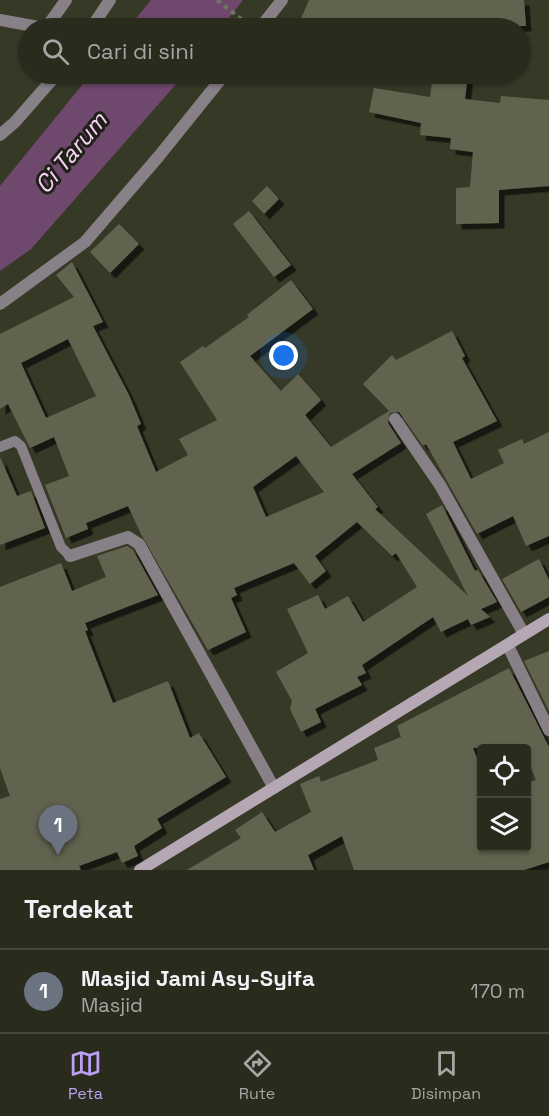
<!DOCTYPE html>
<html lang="id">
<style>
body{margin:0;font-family:"Space Grotesk",sans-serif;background:#313326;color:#f1f3f6}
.controls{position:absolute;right:18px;bottom:18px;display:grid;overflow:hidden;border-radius:6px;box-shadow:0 2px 4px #0004}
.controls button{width:54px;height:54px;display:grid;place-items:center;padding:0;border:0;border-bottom:2px solid #45473b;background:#292b1d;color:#f1f3f6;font:30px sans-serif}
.you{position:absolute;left:284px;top:356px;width:21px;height:21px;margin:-15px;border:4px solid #fff;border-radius:50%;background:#1a73e8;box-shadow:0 0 0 9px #1a73e833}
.badge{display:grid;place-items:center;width:39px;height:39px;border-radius:50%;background:#bca0f2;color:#fff;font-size:20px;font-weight:700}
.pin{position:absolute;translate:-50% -50px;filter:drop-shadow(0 2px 3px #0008)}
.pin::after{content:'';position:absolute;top:32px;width:21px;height:18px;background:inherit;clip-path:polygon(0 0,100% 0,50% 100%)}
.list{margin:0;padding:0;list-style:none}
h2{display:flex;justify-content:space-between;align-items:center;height:78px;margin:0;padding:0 24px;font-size:26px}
h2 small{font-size:20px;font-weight:400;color:#a5a7a4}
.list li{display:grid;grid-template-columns:39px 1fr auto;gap:18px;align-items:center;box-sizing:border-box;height:84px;padding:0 24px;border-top:2px solid #45473b}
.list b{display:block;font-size:22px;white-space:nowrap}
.list p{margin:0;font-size:20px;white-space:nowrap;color:#a5a7a4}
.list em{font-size:20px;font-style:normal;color:#a5a7a4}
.icon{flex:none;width:33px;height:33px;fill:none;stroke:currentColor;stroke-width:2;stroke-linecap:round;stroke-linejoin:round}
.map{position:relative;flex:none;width:549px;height:870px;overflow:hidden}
.search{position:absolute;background:#292b1d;box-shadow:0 2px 4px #0004;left:18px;right:18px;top:18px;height:66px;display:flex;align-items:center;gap:15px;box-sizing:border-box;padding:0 21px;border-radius:33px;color:#a5a7a4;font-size:22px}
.sheet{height:162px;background:#292b1d}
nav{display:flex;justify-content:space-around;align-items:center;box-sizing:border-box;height:84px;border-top:2px solid #45473b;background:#292b1d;font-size:16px;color:#a5a7a4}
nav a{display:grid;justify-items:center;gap:3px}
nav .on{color:#bca0f2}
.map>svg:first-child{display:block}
.water{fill:#6f486d}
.building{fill:#626450;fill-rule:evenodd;filter:url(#shadow)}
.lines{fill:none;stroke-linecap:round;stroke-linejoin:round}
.path{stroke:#717363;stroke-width:4;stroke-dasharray:4.5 4.5;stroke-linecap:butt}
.lane{stroke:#888087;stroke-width:10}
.street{stroke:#888087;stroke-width:12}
.secondary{stroke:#b5a8b4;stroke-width:12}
.labels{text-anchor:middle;stroke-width:6;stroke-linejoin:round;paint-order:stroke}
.water-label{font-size:24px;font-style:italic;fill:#f9d3f6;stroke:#1f2017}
</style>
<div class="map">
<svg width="549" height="870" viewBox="0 0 549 870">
<defs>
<filter id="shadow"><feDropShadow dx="5.5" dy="5.5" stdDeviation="0" flood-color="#0009"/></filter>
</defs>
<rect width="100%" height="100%" fill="#373927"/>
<g class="water">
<polygon points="151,0 243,0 221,28 128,28"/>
<polygon points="91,74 185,74 31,249 0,271 0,186"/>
</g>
<g class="building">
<polygon points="309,0 524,0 526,26 380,28 349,21 347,28 297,28"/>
<polygon points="433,74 468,74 465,99 500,103 501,96 549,100 549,186 499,190 499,223 456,224 456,188 470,187 473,152 450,149 451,138 420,135 421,123 369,112 374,88 430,97"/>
<polygon points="267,186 279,199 264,214 252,201"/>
<polygon points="249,211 291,265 274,277 233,224"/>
<polygon points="119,224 139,244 110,273 90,252"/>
<path d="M 72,262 L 103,322 L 93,326 L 129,395 L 141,424 L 137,426 L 156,472 L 188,455 L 179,439 L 217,420 L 180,362 L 203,346 L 205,348 L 249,317 L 247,315 L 291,280 L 313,309 L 250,356 L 281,391 L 298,374 L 321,400 L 305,415 L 331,447 L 389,411 L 363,384 L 392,355 L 396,360 L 452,331 L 465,356 L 462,358 L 497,421 L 453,442 L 471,479 L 504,463 L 498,450 L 522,439 L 524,444 L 549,432 L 549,536 L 526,546 L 513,516 L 477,534 L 426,444 L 423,446 L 399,412 L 390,413 L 388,423 L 401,443 L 352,474 L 378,507 L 375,509 L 468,596 L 426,514 L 442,505 L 475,571 L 478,570 L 497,602 L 481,609 L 490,617 L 471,625 L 468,619 L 441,632 L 433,617 L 362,665 L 366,673 L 357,677 L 362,685 L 315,709 L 321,722 L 301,732 L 290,709 L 292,701 L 276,672 L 308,653 L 287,609 L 318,595 L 325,609 L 348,596 L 363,622 L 417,587 L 396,553 L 392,556 L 357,522 L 315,556 L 326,571 L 310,584 L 294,563 L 234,588 L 237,595 L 231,598 L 246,632 L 208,650 L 142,536 L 128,506 L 86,523 L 88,529 L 66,538 L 45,485 L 69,476 L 54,437 L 30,448 L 8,404 L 0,409 L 0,334 L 74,297 L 56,275 ZM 68,339 L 96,396 L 46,418 L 21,363 ZM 296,456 L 324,492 L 266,517 L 253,487 Z"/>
<polygon points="0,457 17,496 31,491 45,528 0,545"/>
<polygon points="127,546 133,550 158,595 85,623 88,630 85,631 113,703 168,681 190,738 199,733 226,777 157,819 162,828 134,846 138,856 122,863 117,852 79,866 81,870 0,870 0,799 10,796 0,768 0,587 61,563 72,591 106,577 97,556"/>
<polygon points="539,559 549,580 549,597 521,612 502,579"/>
<polygon points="549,651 549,711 524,661"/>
<path d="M 509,668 L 549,747 L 549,862 L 524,870 L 354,870 L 342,836 L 308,855 L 314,870 L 187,870 L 241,838 L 235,830 L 262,812 L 275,832 L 311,812 L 300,784 L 319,776 L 321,782 L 378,760 L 374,748 L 401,737 L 397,726 ZM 473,748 L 526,748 L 526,756 L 536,780 L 526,783 L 526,848 L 482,848 L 482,771 Z"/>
</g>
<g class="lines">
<polyline class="path" points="217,0 245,22"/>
<polyline class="lane" points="0,447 15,441 21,446 61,547 70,556"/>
<g class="street">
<polyline points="0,20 44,28"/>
<polyline points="46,28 66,0"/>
<polyline points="91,28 110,0"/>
<polyline points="260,28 282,0"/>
<polyline points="0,135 15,122 57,74"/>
<polyline points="0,304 85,242 159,156 225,74"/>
<polyline points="395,419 440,485 524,634"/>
<polyline points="70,556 128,537 139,544 274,788"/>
<polyline points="508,646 549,730"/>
</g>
<polyline class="secondary" points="140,870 549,619"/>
</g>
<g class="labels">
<g class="water-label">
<text transform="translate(71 153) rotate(-50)" y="8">Ci Tarum</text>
</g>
</g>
</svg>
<div class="controls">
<button><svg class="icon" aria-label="locate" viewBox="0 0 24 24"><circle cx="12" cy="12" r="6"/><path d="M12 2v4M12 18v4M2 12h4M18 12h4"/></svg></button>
<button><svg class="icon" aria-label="layers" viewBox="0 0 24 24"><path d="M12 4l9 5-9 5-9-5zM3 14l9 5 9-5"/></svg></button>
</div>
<div class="you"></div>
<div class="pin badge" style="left:58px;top:855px;background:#6b7280">1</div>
<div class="search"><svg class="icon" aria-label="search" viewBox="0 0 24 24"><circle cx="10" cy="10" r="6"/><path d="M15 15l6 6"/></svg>Cari di sini</div>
</div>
<section class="sheet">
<h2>Terdekat<small></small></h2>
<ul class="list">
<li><span class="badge" style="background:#6b7280">1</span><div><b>Masjid Jami Asy-Syifa</b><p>Masjid</p></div><em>170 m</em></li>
</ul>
</section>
<nav>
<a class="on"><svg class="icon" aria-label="map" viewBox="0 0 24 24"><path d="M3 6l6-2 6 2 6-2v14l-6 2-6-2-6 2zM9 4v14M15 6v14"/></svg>Peta</a>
<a><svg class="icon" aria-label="directions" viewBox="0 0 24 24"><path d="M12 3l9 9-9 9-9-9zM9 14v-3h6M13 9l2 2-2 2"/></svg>Rute</a>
<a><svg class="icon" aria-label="saved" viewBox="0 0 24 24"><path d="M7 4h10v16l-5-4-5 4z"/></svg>Disimpan</a>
</nav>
